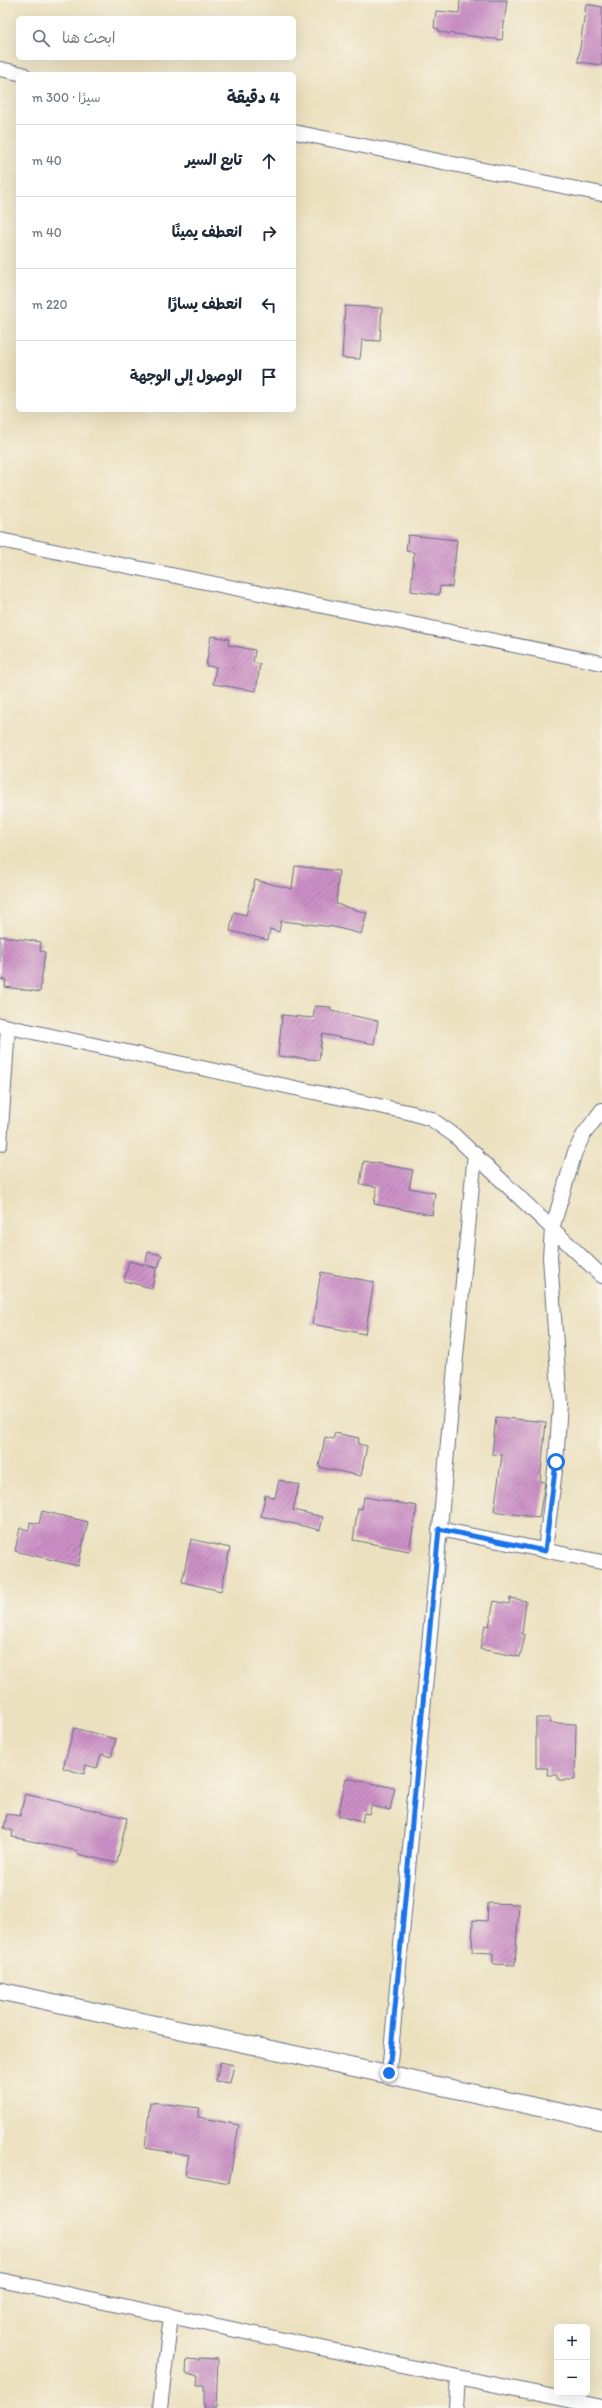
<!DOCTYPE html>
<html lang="ar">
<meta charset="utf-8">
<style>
body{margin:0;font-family:Itim,"Playpen Sans Arabic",sans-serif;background:#f6f6f7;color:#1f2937;direction:rtl}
.controls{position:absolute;right:12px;bottom:12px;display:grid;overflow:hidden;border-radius:6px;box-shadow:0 4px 16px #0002}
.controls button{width:36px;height:36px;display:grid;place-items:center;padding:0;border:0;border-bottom:1px solid #e0e1e3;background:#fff;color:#1f2937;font:20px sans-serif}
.stop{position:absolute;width:12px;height:12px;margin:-9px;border:3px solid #1a73e8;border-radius:50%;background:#fff}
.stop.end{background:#1a73e8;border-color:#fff;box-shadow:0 1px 4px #0008}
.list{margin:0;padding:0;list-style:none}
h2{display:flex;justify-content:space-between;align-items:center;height:52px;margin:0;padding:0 16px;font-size:17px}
h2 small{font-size:13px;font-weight:400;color:#747a83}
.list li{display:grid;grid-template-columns:26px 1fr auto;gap:12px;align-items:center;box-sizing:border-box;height:72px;padding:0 16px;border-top:1px solid #e0e1e3}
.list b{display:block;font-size:15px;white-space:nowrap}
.list em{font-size:13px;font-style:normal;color:#747a83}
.icon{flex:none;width:22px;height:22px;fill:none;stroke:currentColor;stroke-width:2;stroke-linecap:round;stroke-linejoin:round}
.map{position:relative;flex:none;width:602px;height:2408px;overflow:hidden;direction:ltr}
.search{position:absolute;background:#fff;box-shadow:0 4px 16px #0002;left:16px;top:16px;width:280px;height:44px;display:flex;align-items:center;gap:10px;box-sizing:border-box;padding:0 14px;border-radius:6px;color:#747a83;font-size:15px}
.panel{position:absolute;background:#fff;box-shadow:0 4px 16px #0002;left:16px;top:72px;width:280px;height:340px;border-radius:6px;direction:rtl}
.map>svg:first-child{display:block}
.building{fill:url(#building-hatch)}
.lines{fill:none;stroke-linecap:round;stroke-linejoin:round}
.minor-casing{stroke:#646d80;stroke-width:16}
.tertiary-casing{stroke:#646d80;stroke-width:19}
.minor{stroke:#fff;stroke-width:14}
.tertiary{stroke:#fff;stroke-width:17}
.route{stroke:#1a73e8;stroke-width:5}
</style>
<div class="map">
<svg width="602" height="2408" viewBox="0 0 602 2408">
<defs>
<pattern id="building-hatch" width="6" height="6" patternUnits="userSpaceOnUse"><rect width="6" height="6" fill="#cc90c6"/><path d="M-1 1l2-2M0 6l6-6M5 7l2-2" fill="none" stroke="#a576a4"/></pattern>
</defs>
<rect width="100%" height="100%" fill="#f7f3e8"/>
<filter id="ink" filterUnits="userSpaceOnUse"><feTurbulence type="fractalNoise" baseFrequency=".025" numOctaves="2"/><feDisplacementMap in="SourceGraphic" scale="8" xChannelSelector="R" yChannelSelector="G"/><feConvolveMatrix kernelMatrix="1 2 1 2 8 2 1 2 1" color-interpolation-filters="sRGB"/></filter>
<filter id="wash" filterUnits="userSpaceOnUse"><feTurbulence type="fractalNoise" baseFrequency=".012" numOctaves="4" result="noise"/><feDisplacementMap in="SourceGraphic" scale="16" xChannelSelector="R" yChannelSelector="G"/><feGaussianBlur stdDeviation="0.9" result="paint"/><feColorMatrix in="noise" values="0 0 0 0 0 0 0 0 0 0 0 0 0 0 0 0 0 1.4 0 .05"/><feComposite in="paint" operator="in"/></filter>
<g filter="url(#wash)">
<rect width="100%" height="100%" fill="#ece1bf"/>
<g id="blocks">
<g class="building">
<polygon points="460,0 507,0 502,40 439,32 439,29 434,28 436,11 459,13"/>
<polygon points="586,4 602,7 602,65 578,62"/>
<polygon points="345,306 382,308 380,341 362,340 360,359 342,358"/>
<polygon points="408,535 457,540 452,587 440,586 439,595 411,591 414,552 406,551"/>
<polygon points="211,636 229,639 228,645 255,650 253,663 260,664 256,691 213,684 216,667 206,666"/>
<polygon points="295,866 339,871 336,904 367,913 361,934 334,927 281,921 279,932 270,929 268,940 230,931 234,912 246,915 255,880 292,889"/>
<polygon points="0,936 41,942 40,951 45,952 40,992 5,987 6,980 0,979"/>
<polygon points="315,1006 331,1007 331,1011 378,1021 374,1044 322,1034 319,1060 278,1056 282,1015 313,1018"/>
<polygon points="364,1161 413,1170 409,1188 435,1193 432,1215 374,1204 377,1187 360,1184"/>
<polygon points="148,1252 162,1255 158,1268 148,1266 156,1268 152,1288 124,1281 129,1261 145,1265"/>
<polygon points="321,1272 374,1282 365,1334 312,1324"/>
<polygon points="496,1417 546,1422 540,1481 545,1482 539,1518 494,1511 502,1455 492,1454"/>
<polygon points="335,1433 359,1438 358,1444 367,1446 361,1476 319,1467 325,1437 333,1439"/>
<polygon points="279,1480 299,1485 293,1510 323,1517 320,1530 261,1516 265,1495 275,1498"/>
<polygon points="364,1497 417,1506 409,1551 353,1540 358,1508 362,1509"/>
<polygon points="42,1511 88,1522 78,1566 15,1551 20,1528 29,1530 30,1522 39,1524"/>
<polygon points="191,1539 230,1548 221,1591 182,1582"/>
<polygon points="510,1598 526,1601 522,1634 525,1635 520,1657 480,1649 485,1625 489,1626 494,1601 509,1604"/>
<polygon points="536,1718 550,1718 550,1723 576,1724 575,1780 558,1780 558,1775 547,1775 548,1768 536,1768"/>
<polygon points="74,1728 116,1739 111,1757 101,1754 97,1768 86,1765 84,1774 63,1768"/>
<polygon points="346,1778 395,1788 390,1810 371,1806 369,1814 364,1813 362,1822 338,1816"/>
<polygon points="25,1794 127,1818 117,1863 77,1854 78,1851 12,1837 13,1831 4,1828 7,1814 20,1816"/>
<polygon points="488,1903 519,1904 515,1965 493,1964 493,1953 472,1952 473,1920 487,1921"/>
<polygon points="220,2062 234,2065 230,2083 216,2081"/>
<polygon points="150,2102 200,2108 198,2117 239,2125 229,2183 185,2175 189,2155 145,2148"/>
<polygon points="199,2358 218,2359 216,2408 204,2408 204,2386 197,2386 198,2375 186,2374 187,2359 199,2360"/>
</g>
</g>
</g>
<g filter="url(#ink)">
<use href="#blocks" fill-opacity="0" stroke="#646d80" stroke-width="1"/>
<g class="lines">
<g class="minor-casing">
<g id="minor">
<polyline points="0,69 23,74"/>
<polyline points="294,132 602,194"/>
<polyline points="0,540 602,663"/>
<polyline points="0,1025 412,1113 431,1119 454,1135 602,1276"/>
<polyline points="0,1144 8,1027"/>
<polyline points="439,1529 602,1562"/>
<polyline points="545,1551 556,1462 560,1404 550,1257 552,1229 575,1152 584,1134 602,1110"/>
<polyline points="389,2073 475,1153"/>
<polyline points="0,2280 458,2377"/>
<polyline points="160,2408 171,2316"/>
<polyline points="456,2408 458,2377 602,2407"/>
</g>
</g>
<g class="tertiary-casing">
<polyline id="tertiary" points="0,1991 602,2121"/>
</g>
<use href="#minor" class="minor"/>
<use href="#tertiary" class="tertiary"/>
</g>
</g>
<g class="lines" filter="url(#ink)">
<polyline class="route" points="389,2073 439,1529 545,1551 556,1462"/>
</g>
</svg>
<div class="controls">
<button>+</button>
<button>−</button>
</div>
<div class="stop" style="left:556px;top:1462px"></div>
<div class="stop end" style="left:389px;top:2073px"></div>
<div class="search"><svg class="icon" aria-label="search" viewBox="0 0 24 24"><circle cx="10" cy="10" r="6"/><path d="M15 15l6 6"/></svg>ابحث هنا</div>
<section class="panel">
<h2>4 دقيقة<small>سيرًا · 300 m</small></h2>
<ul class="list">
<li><svg class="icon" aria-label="ahead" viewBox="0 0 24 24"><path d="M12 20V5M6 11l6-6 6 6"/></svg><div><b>تابع السير</b></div><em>40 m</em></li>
<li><svg class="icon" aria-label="right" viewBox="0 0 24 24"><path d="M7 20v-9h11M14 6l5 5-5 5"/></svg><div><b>انعطف يمينًا</b></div><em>40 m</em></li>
<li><svg class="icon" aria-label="left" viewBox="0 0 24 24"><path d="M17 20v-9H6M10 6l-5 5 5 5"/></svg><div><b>انعطف يسارًا</b></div><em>220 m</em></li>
<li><svg class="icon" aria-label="arrive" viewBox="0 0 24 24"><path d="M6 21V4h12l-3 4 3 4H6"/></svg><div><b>الوصول إلى الوجهة</b></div></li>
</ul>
</section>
</div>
